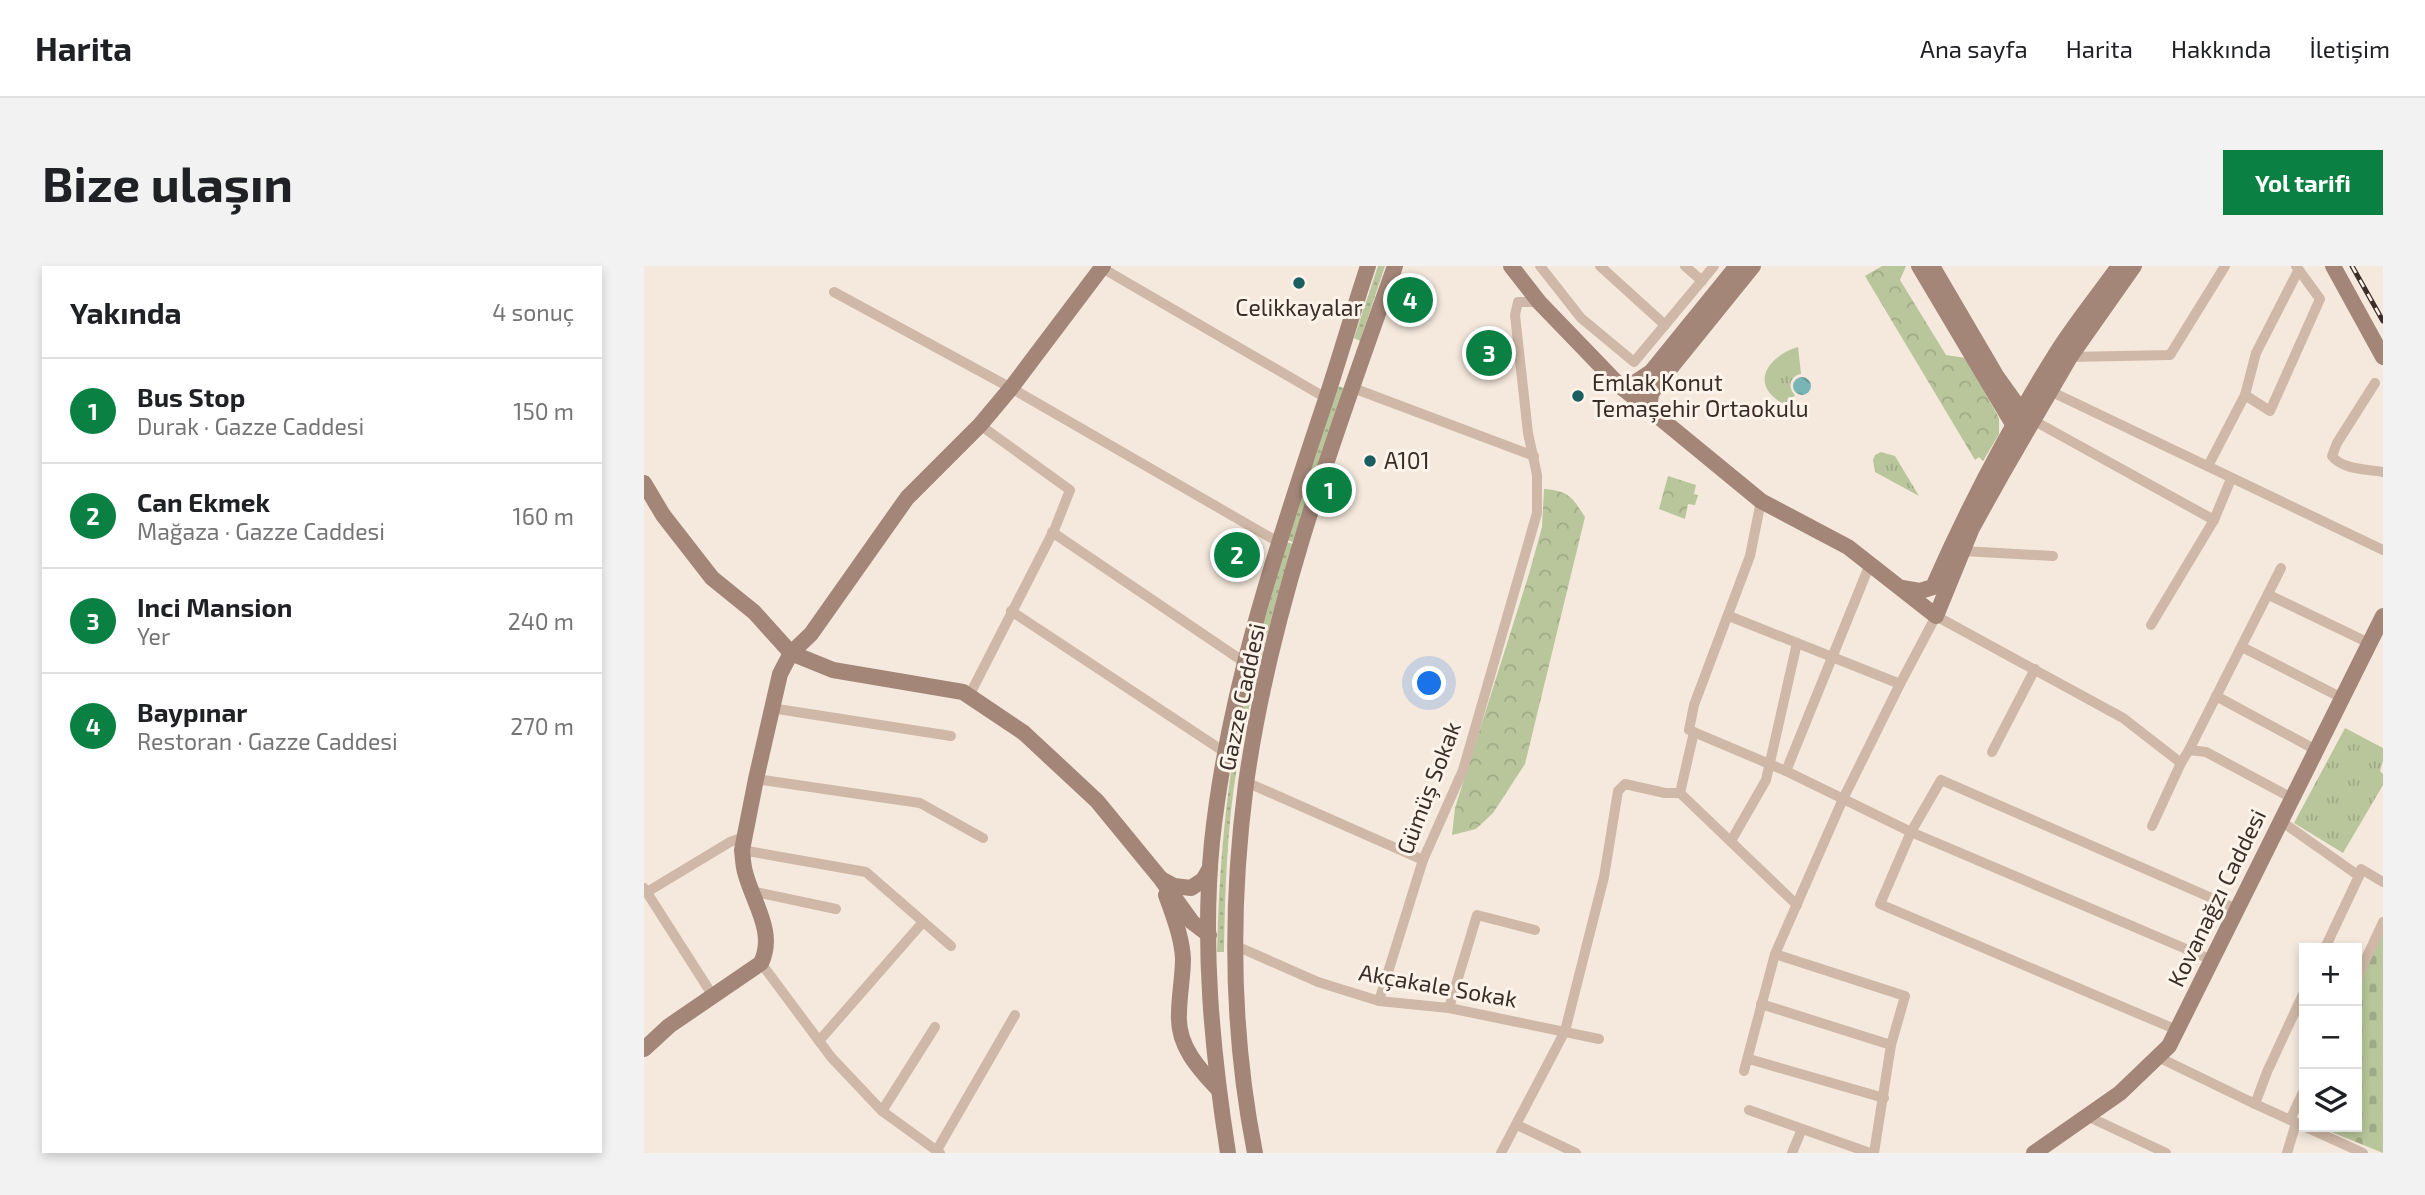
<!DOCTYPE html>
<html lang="tr">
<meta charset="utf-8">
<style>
body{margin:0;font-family:"Exo 2",sans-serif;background:#f2f2f2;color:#202124}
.controls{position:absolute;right:21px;bottom:21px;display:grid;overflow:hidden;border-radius:0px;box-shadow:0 4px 10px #0003}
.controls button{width:63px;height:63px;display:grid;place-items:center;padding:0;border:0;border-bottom:2px solid #e0e0e0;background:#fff;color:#202124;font:35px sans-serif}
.you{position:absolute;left:786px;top:418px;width:24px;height:24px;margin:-18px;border:5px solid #fff;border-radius:50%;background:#1a73e8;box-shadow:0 0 0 10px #1a73e833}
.badge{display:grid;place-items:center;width:46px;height:46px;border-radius:50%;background:#0b8043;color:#fff;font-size:23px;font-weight:700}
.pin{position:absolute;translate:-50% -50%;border:4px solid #fff;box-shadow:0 2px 7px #0006}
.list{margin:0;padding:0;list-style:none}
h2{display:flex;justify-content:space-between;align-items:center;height:91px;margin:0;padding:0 28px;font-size:30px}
h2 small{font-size:23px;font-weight:400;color:#757577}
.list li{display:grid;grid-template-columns:46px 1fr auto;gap:21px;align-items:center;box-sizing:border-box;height:105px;padding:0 28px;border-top:2px solid #e0e0e0}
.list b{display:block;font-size:26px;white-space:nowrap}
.list p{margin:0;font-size:23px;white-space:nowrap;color:#757577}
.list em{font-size:23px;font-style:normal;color:#757577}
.icon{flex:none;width:38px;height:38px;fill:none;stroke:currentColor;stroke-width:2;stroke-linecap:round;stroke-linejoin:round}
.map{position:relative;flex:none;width:1739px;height:887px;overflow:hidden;border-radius:0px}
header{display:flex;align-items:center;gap:42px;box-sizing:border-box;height:98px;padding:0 35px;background:#fff;border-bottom:2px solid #e0e0e0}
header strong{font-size:33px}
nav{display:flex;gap:38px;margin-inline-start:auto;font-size:24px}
.intro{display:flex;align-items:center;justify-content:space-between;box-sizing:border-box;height:168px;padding:0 42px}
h1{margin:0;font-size:49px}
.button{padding:18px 32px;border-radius:0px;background:#0b8043;color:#fff;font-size:24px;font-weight:700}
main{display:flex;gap:42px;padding:0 42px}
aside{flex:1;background:#fff;border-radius:0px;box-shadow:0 4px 10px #0003}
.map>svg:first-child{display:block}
.grass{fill:url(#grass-dots)}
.forest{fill:url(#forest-crowns)}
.cemetery{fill:url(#cemetery-stones)}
.park{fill:url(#park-tufts)}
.water{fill:url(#water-waves)}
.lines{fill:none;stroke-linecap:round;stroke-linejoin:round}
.street{stroke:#cfb8a7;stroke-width:10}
.secondary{stroke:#a38678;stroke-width:16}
.rail-casing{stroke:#3b2e28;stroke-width:5}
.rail{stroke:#fcf3ea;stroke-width:2.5;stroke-dasharray:8;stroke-linecap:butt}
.poi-dot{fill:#195f61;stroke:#fcf3ea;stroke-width:2.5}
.labels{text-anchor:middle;stroke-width:6;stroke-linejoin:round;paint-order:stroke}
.poi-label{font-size:23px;fill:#3b2e28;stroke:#fcf3ea;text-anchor:start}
.street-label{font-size:23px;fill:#3b2e28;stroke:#fcf3ea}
</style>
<header>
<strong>Harita</strong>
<nav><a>Ana sayfa</a><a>Harita</a><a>Hakkında</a><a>İletişim</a></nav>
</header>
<div class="intro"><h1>Bize ulaşın</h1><a class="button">Yol tarifi</a></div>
<main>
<aside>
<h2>Yakında<small>4 sonuç</small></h2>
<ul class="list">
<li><span class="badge">1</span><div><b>Bus Stop</b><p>Durak · Gazze Caddesi</p></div><em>150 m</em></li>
<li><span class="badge">2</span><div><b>Can Ekmek</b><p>Mağaza · Gazze Caddesi</p></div><em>160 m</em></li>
<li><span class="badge">3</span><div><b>Inci Mansion</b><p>Yer</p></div><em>240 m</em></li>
<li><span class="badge">4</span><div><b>Baypınar</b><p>Restoran · Gazze Caddesi</p></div><em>270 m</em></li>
</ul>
</aside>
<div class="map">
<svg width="1739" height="887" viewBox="0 0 1739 887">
<defs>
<pattern id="grass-dots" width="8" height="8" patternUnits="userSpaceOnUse" patternTransform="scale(1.75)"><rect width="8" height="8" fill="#b9c69b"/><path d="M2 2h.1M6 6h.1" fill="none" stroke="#a0aa86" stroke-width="1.8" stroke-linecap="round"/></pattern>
<pattern id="forest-crowns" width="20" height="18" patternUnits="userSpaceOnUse" patternTransform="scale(1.75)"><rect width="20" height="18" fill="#b9c69b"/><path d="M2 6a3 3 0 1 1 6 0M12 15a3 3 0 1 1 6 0" fill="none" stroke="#a0aa86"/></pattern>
<pattern id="cemetery-stones" width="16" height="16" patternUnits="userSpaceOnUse" patternTransform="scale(1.75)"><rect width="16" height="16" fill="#b9c69b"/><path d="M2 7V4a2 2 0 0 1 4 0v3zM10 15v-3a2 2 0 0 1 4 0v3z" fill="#a0aa86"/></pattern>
<pattern id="park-tufts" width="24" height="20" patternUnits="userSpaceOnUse" patternTransform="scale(1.75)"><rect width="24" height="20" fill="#b9c69b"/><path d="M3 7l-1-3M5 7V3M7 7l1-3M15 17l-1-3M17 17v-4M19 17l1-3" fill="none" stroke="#a0aa86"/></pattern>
<pattern id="water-waves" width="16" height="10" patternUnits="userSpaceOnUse" patternTransform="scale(1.75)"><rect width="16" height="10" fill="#79b5b5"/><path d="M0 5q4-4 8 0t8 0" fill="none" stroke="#649493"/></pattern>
</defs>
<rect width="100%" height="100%" fill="#f5e9dd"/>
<g class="grass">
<polygon points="734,0 741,0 716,75 710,72"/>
<polygon points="693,120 700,122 649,276 643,274"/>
<path d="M 643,276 L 649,278 C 627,351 607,424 593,500 C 583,561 581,624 580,686 L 573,686 C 575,602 582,519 599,436 C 611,382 628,329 643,276 Z"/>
</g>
<g class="forest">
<polygon points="1238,0 1262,0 1256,14 1302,89 1322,92 1355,152 1355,168 1339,195 1335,191 1331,194 1221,10"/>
<polygon points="1024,210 1052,219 1050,228 1054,229 1051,239 1044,238 1041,253 1015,243"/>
<path d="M 900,223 C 925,225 928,231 941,251 L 881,498 L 849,547 L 832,563 L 808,569 L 811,542 L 885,308 L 898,261 Z"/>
</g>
<polygon class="cemetery" points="1739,666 1739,887 1675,861 1713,861 1713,724"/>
<g class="park">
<path d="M 1154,81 L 1157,108 C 1146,110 1143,121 1151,129 L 1142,141 C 1137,136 1129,132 1125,126 C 1110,106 1136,85 1154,81 Z"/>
<polygon points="1237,186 1251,190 1275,230 1231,206 1229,194 1231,189"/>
<polygon points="1701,462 1739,482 1739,495 1736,505 1739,508 1739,519 1699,587 1650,557"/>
</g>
<circle class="water" cx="1158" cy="120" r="9"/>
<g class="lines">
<g class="street">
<polyline points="896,0 937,52 990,96 1070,0"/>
<polyline points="956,0 1021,59"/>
<polyline points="1041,0 1058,15"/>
<polyline points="458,2 682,132"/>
<polyline points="190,26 367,122 634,276"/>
<polyline points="1426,91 1526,89 1581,0"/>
<path d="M 1731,117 L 1693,177 L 1688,190 C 1699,204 1722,203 1739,206"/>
<polyline points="709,122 890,190"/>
<polyline points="1406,125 1739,284"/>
<polyline points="1601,129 1626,145 1676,33 1652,0"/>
<polyline points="1385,152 1570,254"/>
<polyline points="1564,200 1601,129 1612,87 1654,5"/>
<polyline points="1117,235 1106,290 1050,439 1045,464 1142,505 1267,566 1568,694"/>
<polyline points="408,266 600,396"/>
<polyline points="1319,285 1409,290"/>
<polyline points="1625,329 1725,377"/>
<polyline points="367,345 582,487"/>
<polyline points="1085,350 1256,418"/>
<polyline points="1507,359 1570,254 1587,213"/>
<polyline points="1598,381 1698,432"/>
<polyline points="325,430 411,262 426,224 336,159"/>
<polyline points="1572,430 1672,484"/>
<polyline points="127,442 307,470"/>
<polyline points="1545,484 1637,302"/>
<polyline points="1348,486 1391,403"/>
<polyline points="1142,505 1226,298"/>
<polyline points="112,513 276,537 339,572"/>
<polyline points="602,516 779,594"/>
<polyline points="1036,527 1153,639"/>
<polyline points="1637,555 1715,610 1681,682"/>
<polyline points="1508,560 1537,497"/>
<polyline points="1087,575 1122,514 1153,377"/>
<polyline points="98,584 222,606 307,680"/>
<polyline points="1715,610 1717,603 1739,616"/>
<polyline points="0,622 69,730"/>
<polyline points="107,625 192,643"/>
<polyline points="3,626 86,576 100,571"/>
<polyline points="590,679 674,716 735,735 805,742 955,773"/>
<polyline points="1131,688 1261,730 1247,779 1230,887"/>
<polyline points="117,697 187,791 238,845 296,887"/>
<polyline points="1713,712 1739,656"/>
<polyline points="735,735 779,594 819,504 893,247 893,209 884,167 871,49 874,36 895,36"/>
<polyline points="1117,738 1247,779"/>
<polyline points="805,742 833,649 891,664"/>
<polyline points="1533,764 1236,638 1267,566 1297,514 1593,643"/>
<polyline points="175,775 279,656"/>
<polyline points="1514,791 1611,838 1719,887"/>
<polyline points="1105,793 1240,832"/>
<polyline points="1100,805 1131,688 1199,533 1256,418 1292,350 1479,452 1537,497 1545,484 1562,486 1648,532"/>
<polyline points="1611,838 1623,806 1660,726"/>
<polyline points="1105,844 1226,887"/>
<polyline points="238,845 291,761"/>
<polyline points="1443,850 1522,887"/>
<polyline points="1646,854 1660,824"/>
<polyline points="873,859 932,887"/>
<polyline points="293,884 371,749"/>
<polyline points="857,887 921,765 960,611 974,525 981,518 1021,527 1036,527 1050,466"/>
<polyline points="1148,887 1158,863"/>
<polyline points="1643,887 1652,857"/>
</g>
<g class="secondary">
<polyline points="867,0 895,36 977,121 1005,143 1117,235 1204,281 1292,350 1328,262 1358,208 1426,91 1490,0"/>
<polyline points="1275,0 1370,160"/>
<polyline points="1288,0 1353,111 1378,146"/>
<polyline points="1689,0 1739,91"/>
<polyline points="977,121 992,116 1007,106 1093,0"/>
<polyline points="1005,143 1007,128 1016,115 1109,0"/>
<polyline points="0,217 19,249 68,312 110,346 147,387 189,404 319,426 380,467 453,535 517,613 548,656 565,669"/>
<path d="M 1258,322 L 1276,325 L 1289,321 C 1325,239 1367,159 1415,83 C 1433,55 1455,28 1475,0"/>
<polyline points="519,614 530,620 547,622 559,614 566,602"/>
<path d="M 522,629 C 529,649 538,671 539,693 C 539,711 535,729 535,748 C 533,779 554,802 574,823"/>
<path d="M 0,783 L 25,760 L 117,697 C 132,666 109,637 101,606 C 99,599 99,592 98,584 L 112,513 L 136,408 L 147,387 L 167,368 L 263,232 L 336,159 L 367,122 L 459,0"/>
<path d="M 584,887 C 568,785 558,679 568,576 C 584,424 633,280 681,136 C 696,91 709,45 724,0"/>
<path d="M 611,887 C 587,766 586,641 602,518 C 626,343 692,166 751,0"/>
<polyline points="1390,887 1476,827 1525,780 1739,350"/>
</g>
<g class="rail-casing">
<polyline id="rail" points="1708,0 1739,55"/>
</g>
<use href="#rail" class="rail"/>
</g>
<g class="poi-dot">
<circle cx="655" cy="17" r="7"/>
<circle cx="934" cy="130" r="7"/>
<circle cx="726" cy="195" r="7"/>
</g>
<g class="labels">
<g class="poi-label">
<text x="655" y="50" text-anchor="middle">Celikkayalar</text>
<text x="948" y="125">Emlak Konut<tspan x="948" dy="26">Temaşehir Ortaokulu</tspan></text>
<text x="740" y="203">A101</text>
</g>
<g class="street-label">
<text transform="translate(598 431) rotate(-78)" y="8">Gazze Caddesi</text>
<text transform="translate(785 522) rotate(-69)" y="8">Gümüş Sokak</text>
<text transform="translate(1573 632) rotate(-64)" y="8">Kovanağzı Caddesi</text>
<text transform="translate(794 720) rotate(10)" y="8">Akçakale Sokak</text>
</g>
</g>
</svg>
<div class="controls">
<button>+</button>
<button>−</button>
<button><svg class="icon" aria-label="layers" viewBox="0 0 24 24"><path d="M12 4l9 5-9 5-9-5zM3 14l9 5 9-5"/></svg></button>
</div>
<div class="you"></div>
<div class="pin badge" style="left:685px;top:224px">1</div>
<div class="pin badge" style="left:593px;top:289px">2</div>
<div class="pin badge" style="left:845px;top:87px">3</div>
<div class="pin badge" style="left:766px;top:34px">4</div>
</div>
</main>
